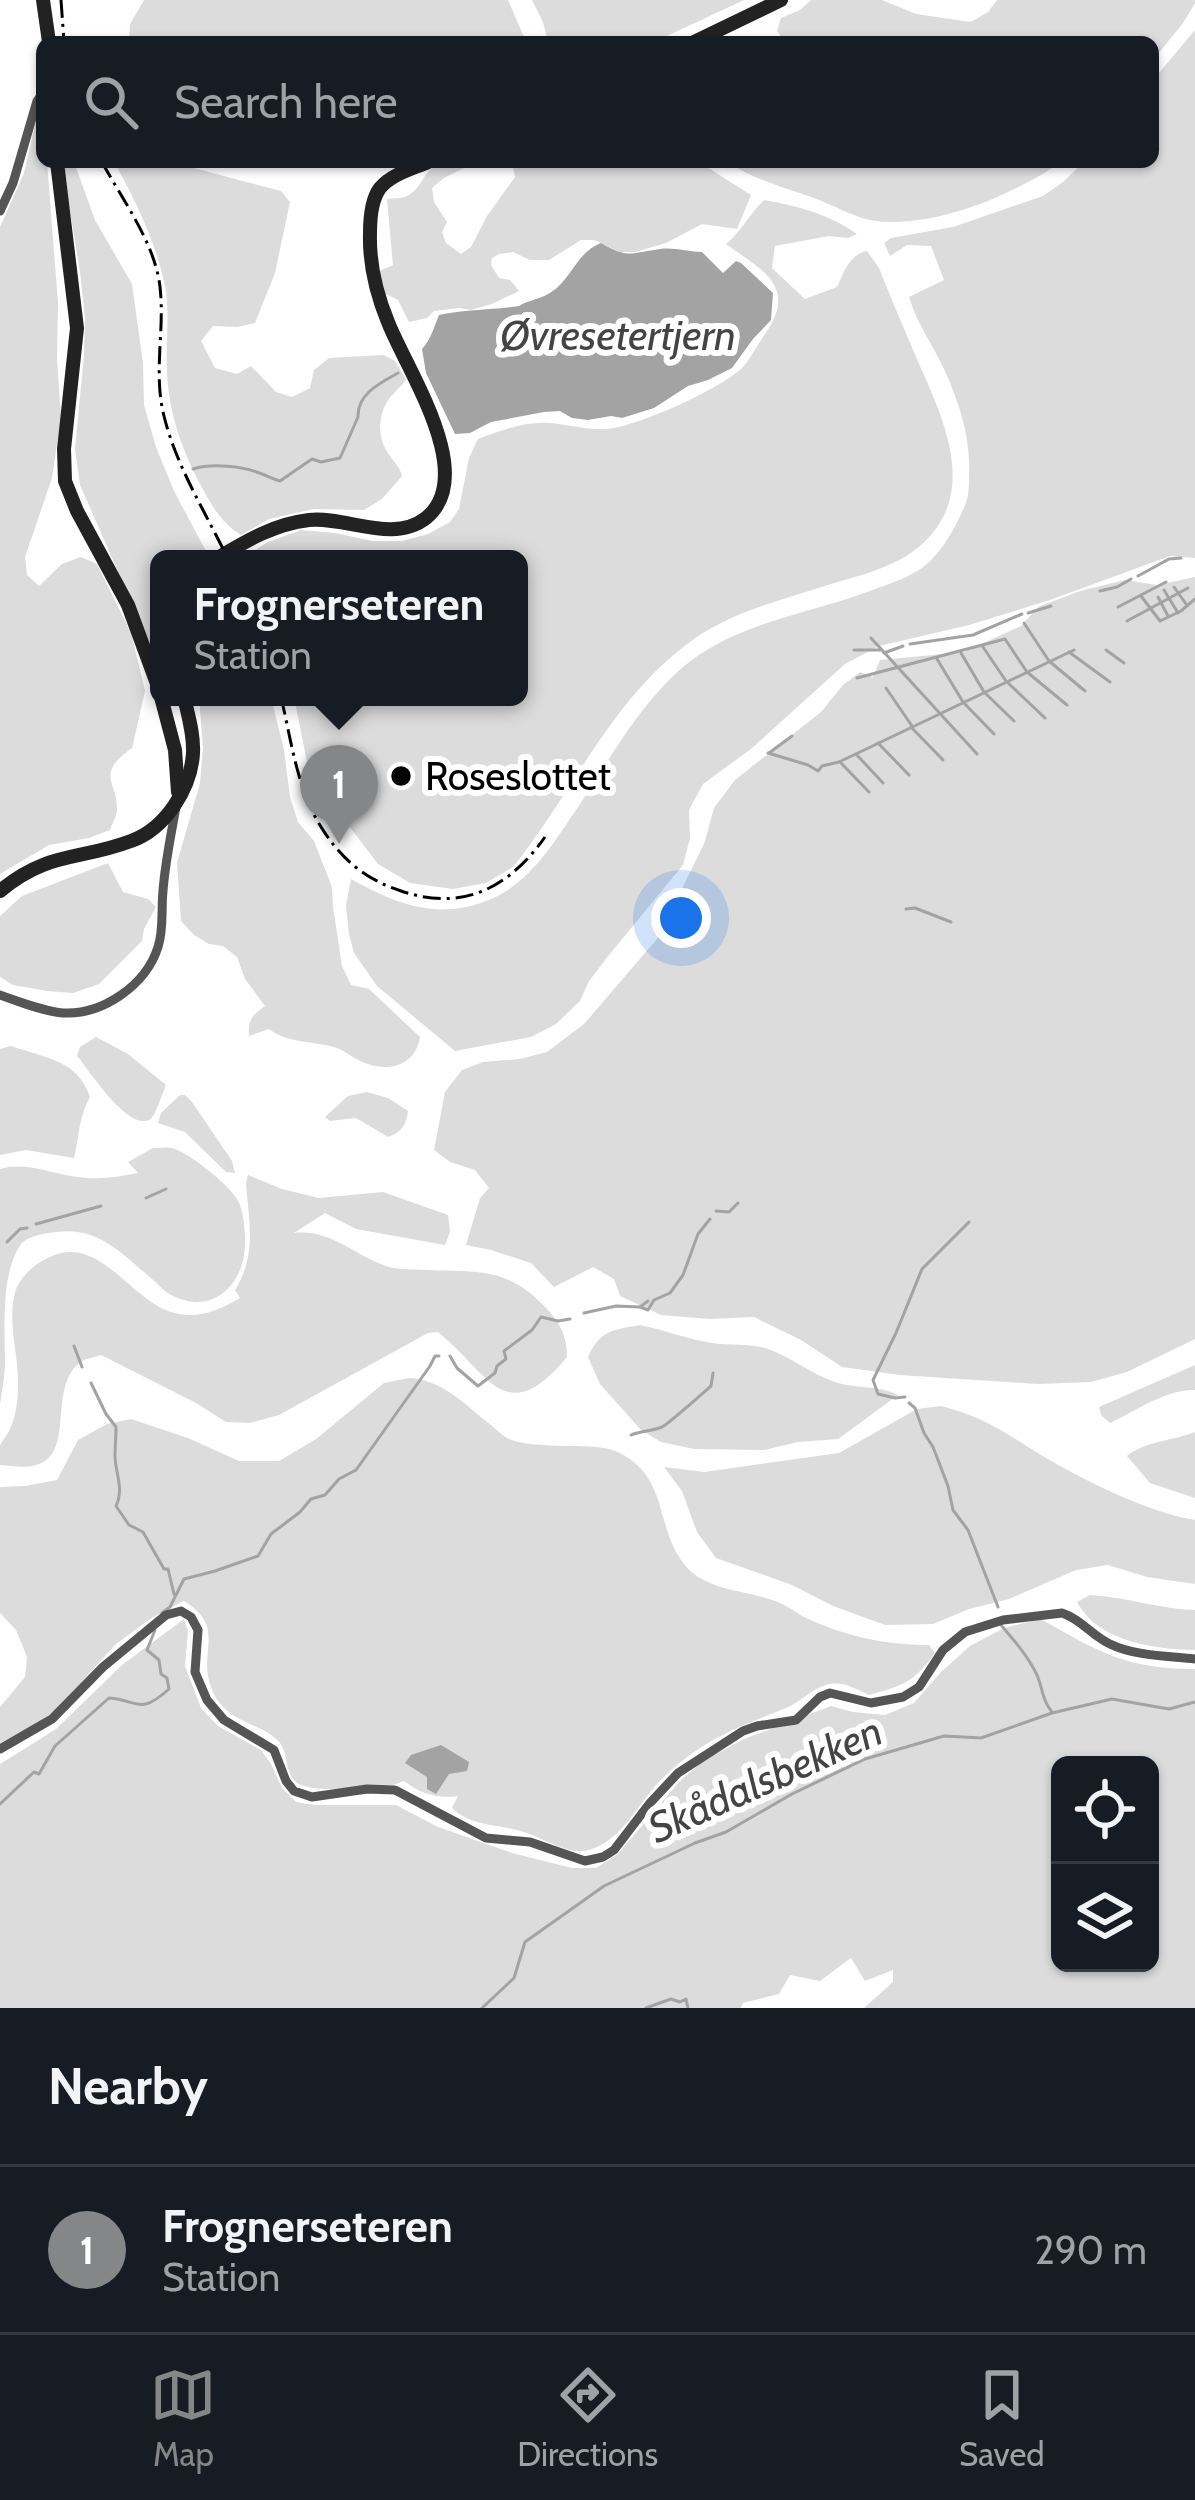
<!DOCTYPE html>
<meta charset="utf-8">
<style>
body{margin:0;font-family:Cabin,sans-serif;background:#20242c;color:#f1f3f6}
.controls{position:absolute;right:36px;bottom:36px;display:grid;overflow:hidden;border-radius:18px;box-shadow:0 3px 9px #0004}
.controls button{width:108px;height:108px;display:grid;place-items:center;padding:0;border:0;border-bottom:3px solid #363941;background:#171b24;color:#f1f3f6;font:60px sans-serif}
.you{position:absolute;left:681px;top:918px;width:42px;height:42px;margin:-30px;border:9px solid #fff;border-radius:50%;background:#1a73e8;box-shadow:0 0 0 18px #1a73e833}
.badge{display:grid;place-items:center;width:78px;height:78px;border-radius:50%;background:#858687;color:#fff;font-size:39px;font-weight:700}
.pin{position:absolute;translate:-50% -99px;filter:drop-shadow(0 3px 6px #0008)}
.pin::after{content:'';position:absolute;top:63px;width:42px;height:36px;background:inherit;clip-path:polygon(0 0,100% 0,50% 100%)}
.popup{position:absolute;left:150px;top:550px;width:378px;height:156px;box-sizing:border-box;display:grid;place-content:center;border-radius:18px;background:#171b24;filter:drop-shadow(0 3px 9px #0005);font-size:39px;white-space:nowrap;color:#9ea1a6}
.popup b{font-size:45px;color:#f1f3f6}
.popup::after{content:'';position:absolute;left:50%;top:100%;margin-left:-24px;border:24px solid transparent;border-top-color:#171b24}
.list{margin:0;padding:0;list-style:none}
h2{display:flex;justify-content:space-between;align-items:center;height:156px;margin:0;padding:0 48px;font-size:51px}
h2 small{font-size:39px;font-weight:400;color:#9ea1a6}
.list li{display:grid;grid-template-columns:78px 1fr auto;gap:36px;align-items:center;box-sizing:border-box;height:168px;padding:0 48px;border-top:3px solid #363941}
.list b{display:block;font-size:45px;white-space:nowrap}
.list p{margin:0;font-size:39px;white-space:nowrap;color:#9ea1a6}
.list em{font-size:39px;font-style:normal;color:#9ea1a6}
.icon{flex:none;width:66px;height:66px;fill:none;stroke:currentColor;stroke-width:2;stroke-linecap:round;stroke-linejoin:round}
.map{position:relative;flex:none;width:1195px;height:2008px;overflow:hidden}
.search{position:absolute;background:#171b24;box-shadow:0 3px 9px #0004;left:36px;right:36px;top:36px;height:132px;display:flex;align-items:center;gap:30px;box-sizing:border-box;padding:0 42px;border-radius:18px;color:#9ea1a6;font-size:45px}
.sheet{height:324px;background:#171b24}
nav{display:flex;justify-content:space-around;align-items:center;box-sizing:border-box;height:168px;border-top:3px solid #363941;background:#171b24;font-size:33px;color:#9ea1a6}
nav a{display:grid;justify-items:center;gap:6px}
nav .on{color:#858687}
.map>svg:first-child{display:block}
.green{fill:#dcdcdc;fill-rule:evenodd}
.water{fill:#a3a3a3}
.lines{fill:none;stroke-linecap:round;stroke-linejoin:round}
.stream{stroke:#a3a3a3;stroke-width:3}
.street{stroke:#555;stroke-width:9}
.secondary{stroke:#222;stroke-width:14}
.rail{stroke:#000;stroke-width:3;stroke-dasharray:18 6 3 6;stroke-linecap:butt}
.poi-dot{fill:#000;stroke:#fff;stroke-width:4.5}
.labels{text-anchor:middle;stroke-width:12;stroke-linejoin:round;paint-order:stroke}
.poi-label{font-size:39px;fill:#000;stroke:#fff;text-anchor:start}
.water-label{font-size:42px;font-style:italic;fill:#444;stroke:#fff}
</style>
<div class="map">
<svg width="1195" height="2008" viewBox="0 0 1195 2008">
<rect width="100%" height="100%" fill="#fff"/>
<g class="green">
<polygon points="144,0 508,0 526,42 129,42 130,24"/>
<polygon points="532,0 744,0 654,42 548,42 543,22"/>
<polygon points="811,0 882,0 916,14 971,22 988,12 997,0 1195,0 1195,3 1183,23 1153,60 1153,42 785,42 777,31 781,18 800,10"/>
<path d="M 1195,30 L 1195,558 L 1170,556 L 1050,600 L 969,625 L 879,646 L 845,664 L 751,749 L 703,784 L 689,810 L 690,838 L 683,865 L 609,955 L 589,981 L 580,1001 L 556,1024 L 531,1037 L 455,1051 L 377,986 L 354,953 L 349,934 L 346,906 L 351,879 C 397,904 436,921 489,900 C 530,883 552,845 576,810 C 606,765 633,715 672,677 C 729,621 807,616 878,588 C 895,582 914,575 927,564 C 945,548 957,524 966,503 C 969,494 969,485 969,476 C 971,438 960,405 945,371 C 933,345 917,324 909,297 L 944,280 L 931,246 L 907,245 L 890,256 L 884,243 L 891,238 L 953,227 L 1043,196 L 1063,182 L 1084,162 L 1153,162 L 1153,80 Z"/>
<path d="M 42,115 L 42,162 L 47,162 L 58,303 L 57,359 L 61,417 L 52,478 L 25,557 L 27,575 L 39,586 L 62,564 L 81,557 L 97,564 L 131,633 L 145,691 L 132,748 C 94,775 118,781 117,811 C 116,817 112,824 110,830 L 89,838 L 49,845 L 0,874 L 0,227 L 24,173 L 37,116 Z"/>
<polygon points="62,162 74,162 95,220 132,284 143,363 144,405 156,447 174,491 206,551 201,559 159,559 159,665 80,485 75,449 84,355 85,318 80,272"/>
<path d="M 114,162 L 171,162 L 281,191 L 290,202 L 275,273 L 255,323 L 237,327 L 213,326 L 201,341 L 215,368 L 237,374 L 251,366 L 276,392 L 292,397 L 310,388 L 314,370 L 329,358 L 384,355 L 395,361 L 406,379 C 401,388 392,393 387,402 C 378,417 378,436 386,450 C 392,461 399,464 402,476 L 382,499 L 364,510 L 314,509 L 269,519 L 241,535 C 222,524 212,506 201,486 C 182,450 169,414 167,373 C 165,343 171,310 164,281 C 154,239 135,199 114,162 Z"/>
<path d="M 443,162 L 476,162 L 444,178 L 432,188 L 434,202 L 447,222 L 442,232 L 446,243 L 461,254 L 471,247 L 487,216 L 515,177 L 512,162 L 699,162 L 751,195 L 737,229 L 702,224 L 666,243 L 635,252 L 620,252 L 594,240 L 581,240 L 549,260 L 530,260 L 513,252 L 499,254 L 492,258 L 491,265 L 499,278 L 510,280 L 519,291 L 492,304 L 471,310 L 459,308 L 434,311 L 427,318 L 409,322 L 398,300 L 382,292 L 377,272 L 393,265 L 387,199 C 394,198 401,199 407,196 C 424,187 420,172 443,162 Z"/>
<path d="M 727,162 L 1062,162 C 1012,195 937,228 876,221 C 854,218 834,205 814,198 C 783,187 755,180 727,162 Z"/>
<path d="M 764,200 C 797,206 829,214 857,234 L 848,238 L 829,236 L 775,246 L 772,268 L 805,299 L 837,287 C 844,272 849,255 867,251 L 879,268 C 890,296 902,324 914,352 C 940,413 983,491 920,546 C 896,567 858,576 828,585 C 779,601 728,612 686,645 C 610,702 571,795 513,867 L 486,883 L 453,889 L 410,883 L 378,864 L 336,809 L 307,762 L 294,697 L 519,697 L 519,559 L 241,559 L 268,542 L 301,530 L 336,533 L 372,541 L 402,541 L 428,534 L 450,522 L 459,509 L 469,458 L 478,439 C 501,430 526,421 551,423 C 570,425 587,430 606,429 C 637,427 720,389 742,368 C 750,360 756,347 763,337 C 799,288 765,272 726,244 C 742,231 749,214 764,200 Z"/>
<polygon points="1195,577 1195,1339 1127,1372 1091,1382 1037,1384 900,1375 842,1367 801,1340 754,1317 710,1319 661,1315 620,1296 614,1279 593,1267 554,1287 531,1263 491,1250 466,1245 480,1198 489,1188 475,1170 450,1162 434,1150 445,1092 462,1070 483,1062 520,1059 547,1052 584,1024 657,939 704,844 714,808 735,780 821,712 843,685 860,672 873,677 880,660 964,652 1021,626 1038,607 1080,591 1125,580 1157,585"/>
<path d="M 199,697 L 271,697 L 284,750 L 290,797 L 298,822 L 314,841 L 332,887 L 333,907 L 342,966 L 351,985 L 369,989 L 420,1037 C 415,1068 385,1073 360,1061 C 350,1056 344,1050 334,1047 C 312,1041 287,1043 269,1029 L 249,1036 C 248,1020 252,1015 265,1006 L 245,979 L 237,957 L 223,946 L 209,944 L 194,935 L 181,921 L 177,863 L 200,783 L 203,748 Z"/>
<polygon points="108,863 123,892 148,899 156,907 144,929 142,941 99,984 73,993 47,991 13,985 0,977 0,916 22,896"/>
<path d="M 96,1037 L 128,1054 L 166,1085 C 162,1093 156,1117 149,1120 C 127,1130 89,1070 77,1056 L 80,1047 Z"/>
<path d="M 11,1046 C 45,1058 78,1060 90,1097 C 79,1115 79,1137 74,1158 L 26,1150 L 0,1155 L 0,1049 Z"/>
<path d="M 367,1092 L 388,1098 L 408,1111 C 406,1125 402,1132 388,1137 L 356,1118 L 330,1121 L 325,1117 L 348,1096 Z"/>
<polygon points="180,1095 185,1095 192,1102 232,1161 235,1173 226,1172 185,1132 158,1123 161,1113"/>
<path d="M 153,1148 C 159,1148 166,1147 172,1148 C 188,1152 228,1184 237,1199 C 244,1210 245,1230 245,1243 C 245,1283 214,1316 173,1296 C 165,1293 158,1284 152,1279 C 123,1254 97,1226 57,1232 C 46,1233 31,1235 22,1243 C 0,1271 5,1330 5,1367 C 4,1379 2,1392 0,1404 L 0,1169 C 26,1161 52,1174 78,1177 C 99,1180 118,1177 138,1173 L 128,1162 Z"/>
<path d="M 248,1175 L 282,1189 L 319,1198 L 383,1192 L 448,1215 L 450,1232 L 445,1245 L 356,1229 L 325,1213 L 294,1233 C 332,1229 354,1256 389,1267 C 400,1270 414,1269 426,1270 C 478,1272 508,1267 546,1308 C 560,1322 567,1337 567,1357 C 505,1432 488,1372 438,1332 L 428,1333 L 279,1415 L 250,1423 L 226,1422 L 196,1403 L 101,1355 C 95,1357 88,1358 82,1361 C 47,1384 75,1451 39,1464 C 27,1469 13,1466 0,1465 C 0,1459 0,1452 0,1446 C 2,1440 7,1436 9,1431 C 16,1417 18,1401 18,1386 C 19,1356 7,1322 15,1293 C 18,1280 32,1266 44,1260 C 97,1229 126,1297 171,1312 C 196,1320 218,1311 240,1298 L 235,1290 C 257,1254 249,1223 246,1183 Z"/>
<path d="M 640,1325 C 664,1330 687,1339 712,1343 C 730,1346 750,1343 768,1349 C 791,1357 811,1374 835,1382 C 856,1389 879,1385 898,1395 L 838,1439 L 798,1442 L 764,1450 L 694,1449 L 661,1442 L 640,1429 L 600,1384 L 588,1357 C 600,1330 613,1330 640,1325 Z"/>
<path d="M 1195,1365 L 1195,1390 C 1166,1389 1136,1411 1110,1423 L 1101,1415 L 1099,1407 Z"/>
<path d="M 409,1378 C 440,1379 464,1403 487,1422 C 494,1427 502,1436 509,1439 C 538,1451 595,1441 618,1452 C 668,1477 655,1522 681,1560 C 702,1591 741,1589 772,1600 C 783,1603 794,1611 804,1617 C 845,1636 884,1645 929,1645 L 935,1653 C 914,1682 903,1686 869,1695 C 856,1689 841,1680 826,1685 C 812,1689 800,1702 786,1708 C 734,1729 701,1740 660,1781 C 638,1803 622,1841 589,1850 C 567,1856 541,1836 520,1831 C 497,1824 470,1826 452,1808 L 458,1796 C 437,1799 421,1794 404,1781 L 393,1785 C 370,1786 318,1794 299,1784 C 284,1775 289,1755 280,1743 C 261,1720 223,1726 210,1684 C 199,1649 226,1627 184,1601 L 153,1617 L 116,1644 L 56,1710 L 39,1723 L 0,1743 L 0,1707 L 25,1677 L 27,1657 L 16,1630 L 0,1613 L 0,1487 L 25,1486 L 57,1480 L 78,1440 L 107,1424 L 131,1419 L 188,1438 L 239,1461 L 279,1461 L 316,1439 L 384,1383 Z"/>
<path d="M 941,1406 C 986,1418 1002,1431 1041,1455 C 1083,1480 1147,1512 1195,1520 L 1195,1584 L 1147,1577 L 1108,1565 L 1076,1570 L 1009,1599 L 969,1609 L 933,1624 L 885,1625 L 833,1606 L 792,1585 L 716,1558 L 697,1532 L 682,1491 L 664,1467 L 704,1472 L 839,1453 L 917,1409 Z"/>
<path d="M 1195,1432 L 1195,1498 L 1150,1483 L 1127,1456 C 1145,1441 1173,1441 1195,1432 Z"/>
<path d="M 1090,1595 C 1126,1597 1159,1609 1195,1610 L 1195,1650 C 1154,1649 1098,1642 1077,1602 Z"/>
<path d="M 184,1619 L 188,1631 L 185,1666 L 201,1708 L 218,1726 L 261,1750 L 271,1764 L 282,1788 L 296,1802 L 314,1805 L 396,1805 L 438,1827 L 512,1853 L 572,1868 L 596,1868 L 618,1854 L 679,1782 L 703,1761 L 744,1739 L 831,1706 L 853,1712 L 885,1715 L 914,1703 L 941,1672 L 970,1646 L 1004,1628 L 1041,1619 C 1098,1652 1127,1669 1195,1669 L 1195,2008 L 864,2008 L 893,1982 L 893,1970 L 865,1981 L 851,1958 L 820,1981 L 790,1975 L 779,1994 L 743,2003 L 741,2008 L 0,2008 L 0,1764 L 56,1729 L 122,1665 ZM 1060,1765 L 1150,1765 L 1150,1963 L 1060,1963 Z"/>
</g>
<g class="water">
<path d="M 601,243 C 628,259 632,253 660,249 C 673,247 689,252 702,252 L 723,273 L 736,261 L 741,263 L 773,293 L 771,320 L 753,339 L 732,368 L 708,380 L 688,386 L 654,408 L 622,418 L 611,416 L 588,420 L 572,418 L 560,411 L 544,412 L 491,422 L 470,433 L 455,434 L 426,373 L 422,349 C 431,339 434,327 439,315 C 466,309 492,310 519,306 C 528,300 538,300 548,294 C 571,282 576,252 601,243 Z"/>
<polygon points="441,1745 469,1762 467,1771 449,1774 436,1794 427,1789 427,1777 405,1763 411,1755"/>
</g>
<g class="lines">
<g class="stream">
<path d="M 193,469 C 212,463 243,466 262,474 C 268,476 273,479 280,481 L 312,459 L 321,462 L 340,458 L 358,417 C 357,394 380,383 398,373"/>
<polyline points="1138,576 1169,559 1181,558"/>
<polyline points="1174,587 1186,604"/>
<polyline points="1164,590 1178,613"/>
<polyline points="1100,591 1117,587 1131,579"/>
<polyline points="1141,596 1160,621 1181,611 1195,599"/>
<polyline points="1158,597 1168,616"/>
<polyline points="1118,607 1166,582"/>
<polyline points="1028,613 1051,606"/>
<polyline points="1127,621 1188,588"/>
<polyline points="1024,623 1049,661 1085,691"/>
<polyline points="871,638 977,754"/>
<polyline points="910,644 973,635 1022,614"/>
<polyline points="983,647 1006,681 1045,718"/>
<polyline points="854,650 881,650"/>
<polyline points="1106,650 1124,663"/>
<polyline points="1069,652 1110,682"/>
<polyline points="884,653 903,646"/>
<polyline points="961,653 984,692 1014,721"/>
<polyline points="937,659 963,702 994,734"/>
<polyline points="857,678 1005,639 1027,672 1067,705"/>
<polyline points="886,688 912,726"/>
<polyline points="911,727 943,760"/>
<polyline points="878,743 909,775"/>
<polyline points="768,753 808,765 818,771 822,766 839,762 1074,650"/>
<polyline points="769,753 792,736"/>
<polyline points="856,754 883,783"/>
<polyline points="841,763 869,792"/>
<polyline points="906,909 915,908 951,922"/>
<polyline points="146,1198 166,1189"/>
<polyline points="716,1211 729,1212 738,1203"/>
<polyline points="36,1224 101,1206"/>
<polyline points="7,1242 20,1229 27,1228"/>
<polyline points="640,1307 648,1310 654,1300 670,1293 683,1275 698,1234 710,1219"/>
<polyline points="584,1313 616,1306 640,1307 648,1301"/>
<polyline points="74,1346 82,1367"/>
<polyline points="450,1356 457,1368 478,1386 495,1373 497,1366 506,1359 504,1351 532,1330 541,1317 558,1321 570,1319"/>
<path d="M 91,1383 L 106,1414 L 116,1427 C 116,1437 115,1447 115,1457 C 116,1475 124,1489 116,1506 L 129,1525 L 143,1532 L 164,1569 L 168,1569 L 174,1594"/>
<polyline points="905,1397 895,1398 878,1394 873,1380 896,1333 922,1269 969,1222"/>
<polyline points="909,1403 915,1408 924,1433 933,1447 948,1486 953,1510 968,1530 998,1607"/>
<path d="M 631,1435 C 640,1431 652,1431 662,1427 C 668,1424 703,1393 711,1386 L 713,1373"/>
<polyline points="162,1613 170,1607 184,1579 215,1571 258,1556 271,1534 300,1512 311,1499 325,1495 339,1479 356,1470 430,1366 435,1356 439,1356"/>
<path d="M 1000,1624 C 1013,1639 1028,1656 1037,1675 C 1043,1689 1042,1700 1052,1712"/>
<path d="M 0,1804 L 34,1772 L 39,1774 L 55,1746 L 109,1698 C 138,1700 139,1716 169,1689 L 167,1678 L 161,1674 L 159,1660 L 147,1650 L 155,1630"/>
<polyline points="482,2008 514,1978 525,1942 604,1886 695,1843 726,1832 792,1794 865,1759 944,1736 981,1738 1052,1713 1112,1699 1169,1709 1195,1702"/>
<polyline points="646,2008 671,1999 680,2002 686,1999 688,2008"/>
</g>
<g class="street">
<polyline points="0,211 13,183 37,101 42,94"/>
<path d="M 0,995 C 20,1002 42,1011 63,1013 C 103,1015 146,985 158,947 C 164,929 161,910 163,891 C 165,863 171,835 176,807"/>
<path d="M 0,1749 L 52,1719 L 103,1667 L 166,1615 L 181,1611 L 191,1617 L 198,1630 L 195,1672 L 207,1700 L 224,1720 L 274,1750 L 286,1781 L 294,1791 L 312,1797 L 367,1789 L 395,1790 L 486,1838 L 530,1842 L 585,1861 L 603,1857 L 614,1850 L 650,1803 L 678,1773 L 743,1731 L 757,1726 L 796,1720 L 820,1697 L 830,1693 L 871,1703 L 903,1697 L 919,1687 L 943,1650 L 965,1632 L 1003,1620 L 1062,1613 C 1081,1619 1092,1636 1110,1644 C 1134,1656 1169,1656 1195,1659"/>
</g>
<g class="secondary">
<polyline points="43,0 49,42"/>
<polyline points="694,42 781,0"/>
<polyline points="57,162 77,328 64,449 65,481 77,511 128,605 159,689"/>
<path d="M 216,559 C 246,541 274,524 309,520 C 346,516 393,544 426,518 C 479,475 406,369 388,322 C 376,293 369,265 370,233 C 370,218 371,200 380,188 C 392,174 412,169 428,162"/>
<polyline points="161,697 175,750 178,792"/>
<path d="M 0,891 C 48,851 78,861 131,841 C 165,829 191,789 193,753 C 194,734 188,715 184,697"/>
</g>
<g class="rail">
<polyline points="61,0 64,42"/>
<path d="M 102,162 C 123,201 155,243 160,287 C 165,330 153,373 164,416 C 176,466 206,513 228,559"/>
<path d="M 281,697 C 291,739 296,783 318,822 C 339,857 362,878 401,891 C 463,912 509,888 545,837"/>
</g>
</g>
<circle class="poi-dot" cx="401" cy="776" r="12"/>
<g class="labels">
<g class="poi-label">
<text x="425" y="790">Roseslottet</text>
</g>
<g class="water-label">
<text x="618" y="350">Øvresetertjern</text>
<text transform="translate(765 1779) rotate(-24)" y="15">Skådalsbekken</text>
</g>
</g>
</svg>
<div class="controls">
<button><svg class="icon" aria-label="locate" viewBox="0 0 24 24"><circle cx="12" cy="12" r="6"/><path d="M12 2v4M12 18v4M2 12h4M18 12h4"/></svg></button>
<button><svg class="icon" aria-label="layers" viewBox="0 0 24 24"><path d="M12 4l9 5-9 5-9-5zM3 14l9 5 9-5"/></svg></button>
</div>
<div class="you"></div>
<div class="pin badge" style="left:339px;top:844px">1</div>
<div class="popup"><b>Frognerseteren</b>Station</div>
<div class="search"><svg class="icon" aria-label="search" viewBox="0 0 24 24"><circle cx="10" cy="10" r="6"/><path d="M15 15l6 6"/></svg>Search here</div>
</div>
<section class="sheet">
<h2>Nearby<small></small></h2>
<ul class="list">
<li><span class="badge">1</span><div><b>Frognerseteren</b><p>Station</p></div><em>290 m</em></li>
</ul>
</section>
<nav>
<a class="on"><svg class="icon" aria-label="map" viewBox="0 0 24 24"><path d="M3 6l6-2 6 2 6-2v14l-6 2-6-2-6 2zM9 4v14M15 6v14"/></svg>Map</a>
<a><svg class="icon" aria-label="directions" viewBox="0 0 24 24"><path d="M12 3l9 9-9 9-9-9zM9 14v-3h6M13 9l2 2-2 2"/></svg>Directions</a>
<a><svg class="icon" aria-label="saved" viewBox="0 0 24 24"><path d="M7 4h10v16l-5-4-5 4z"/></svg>Saved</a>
</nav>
